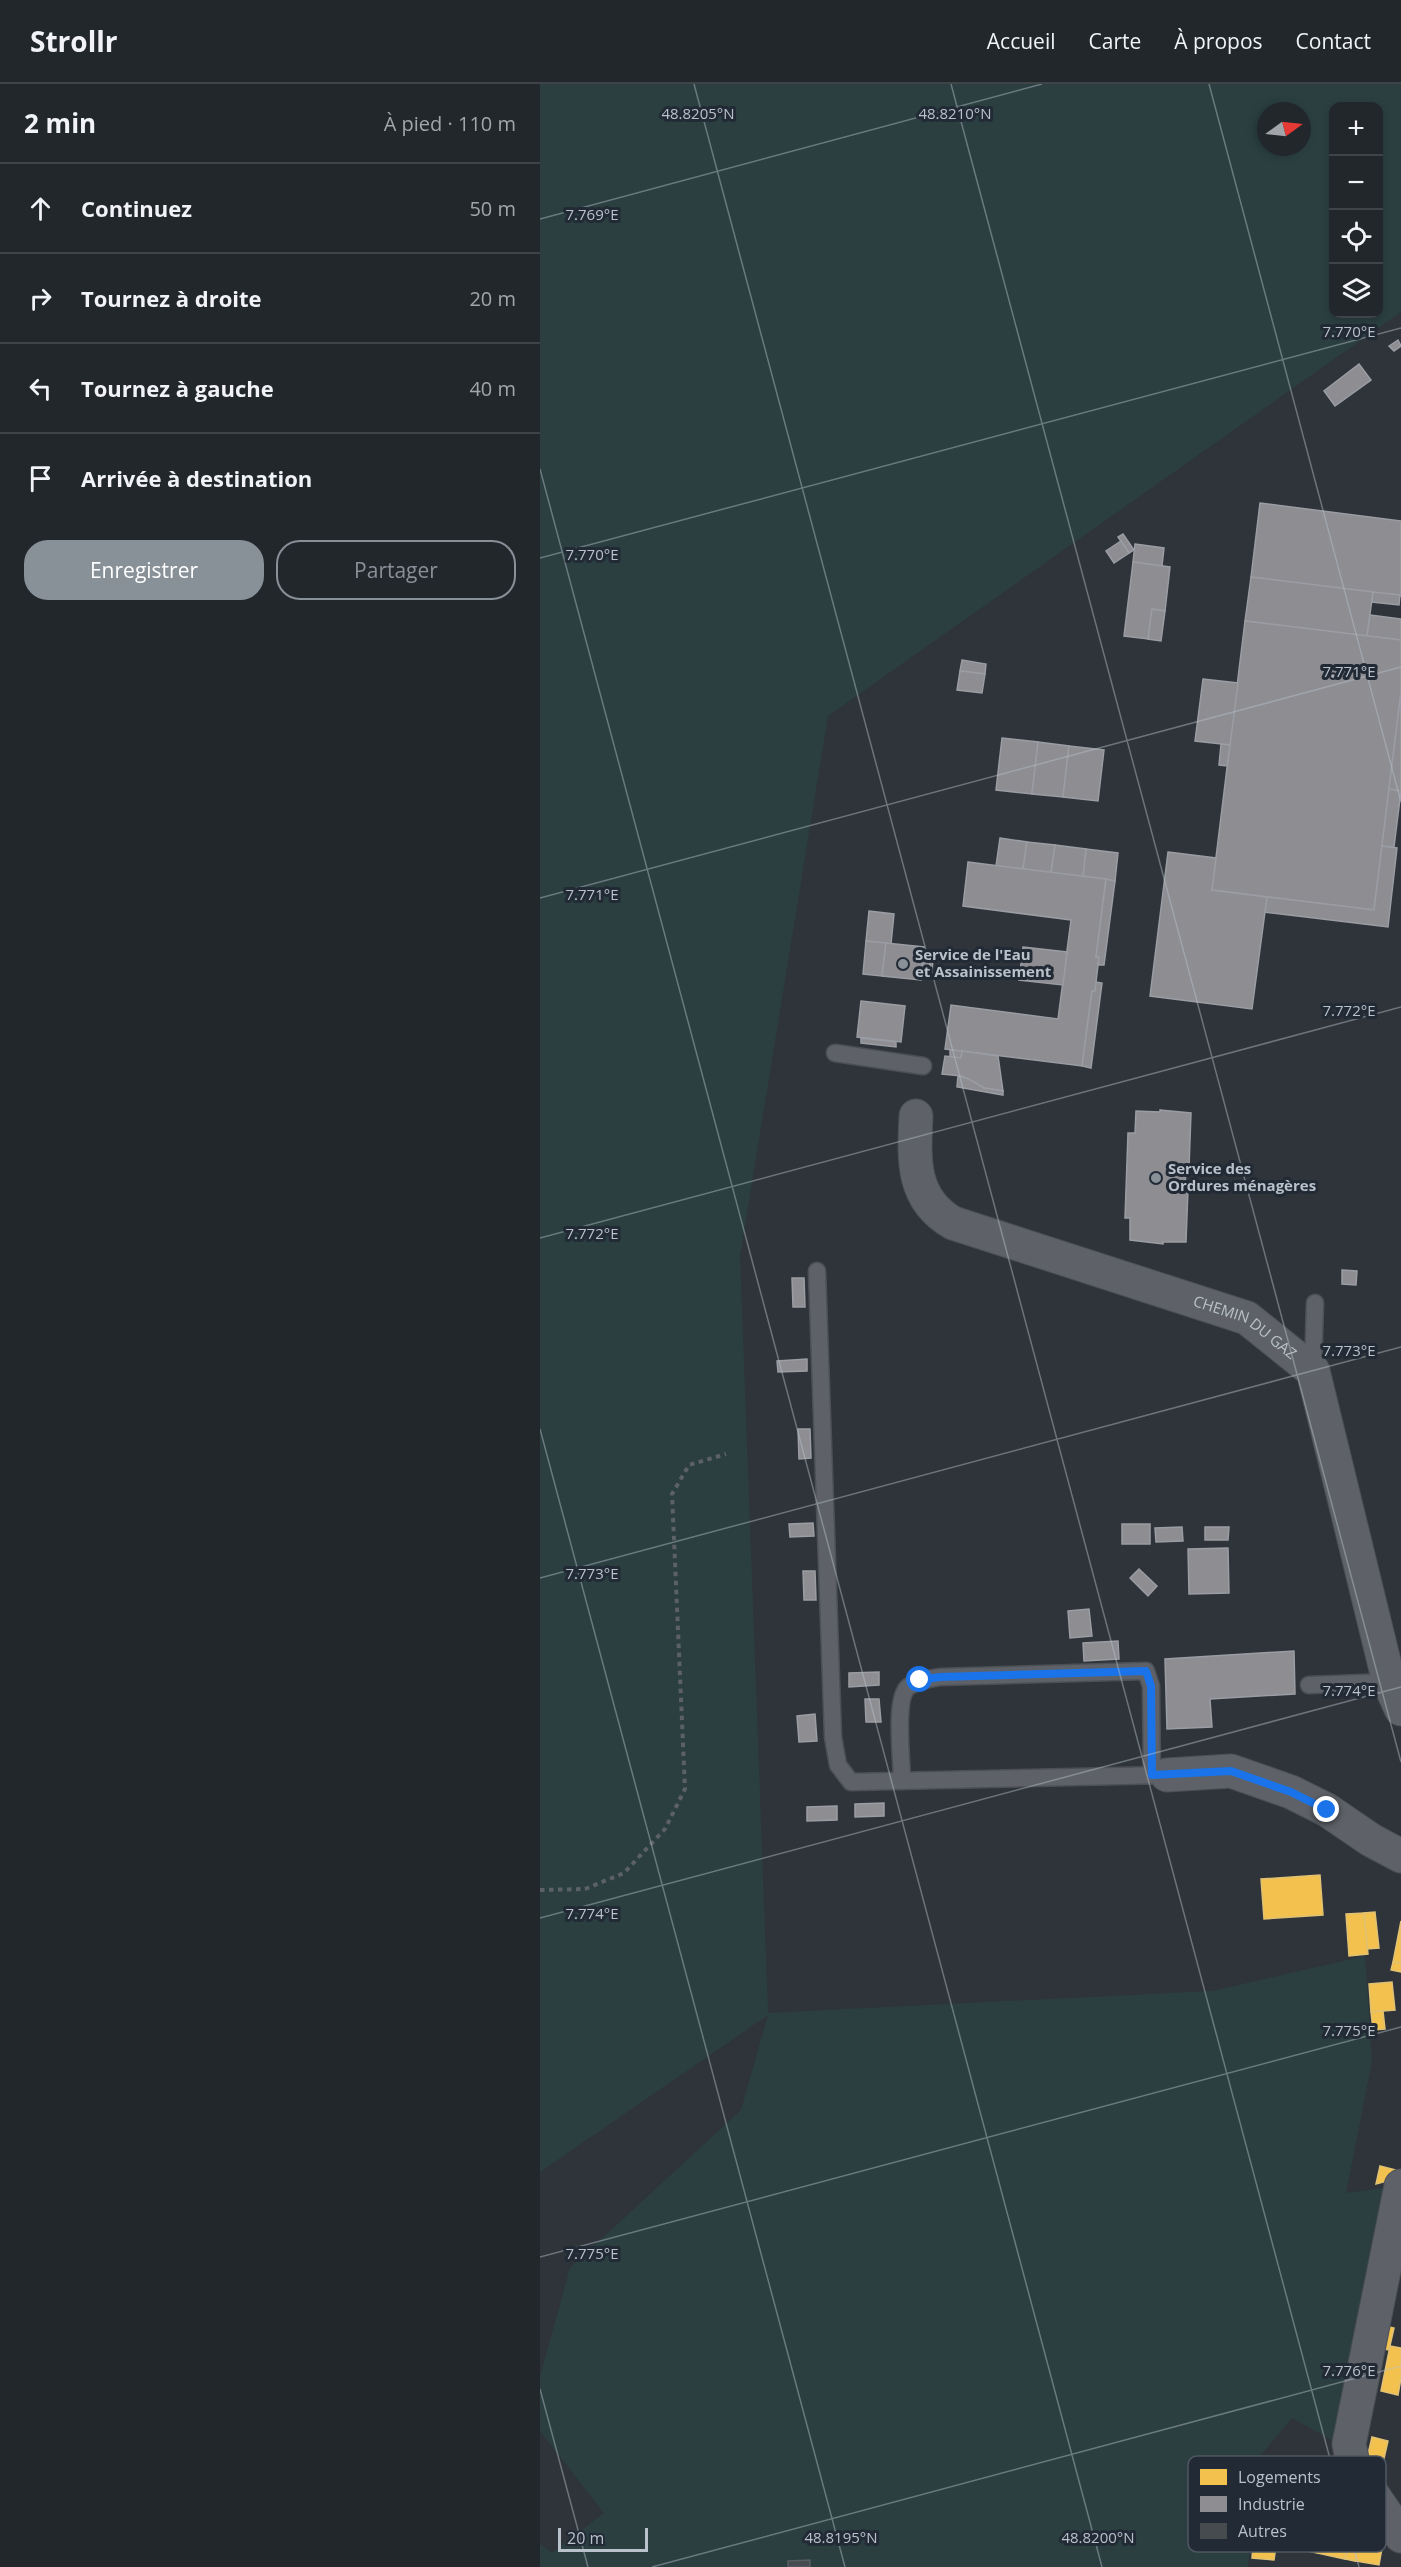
<!DOCTYPE html>
<html lang="fr">
<meta charset="utf-8">
<style>
body{margin:0;font-family:"Open Sans",sans-serif;background:#2e3338;color:#f1f3f6}
.controls{position:absolute;right:18px;top:18px;display:grid;overflow:hidden;border-radius:12px;box-shadow:0 3px 9px #0003}
.controls button{width:54px;height:54px;display:grid;place-items:center;padding:0;border:0;border-bottom:2px solid #3f4448;background:#22272c;color:#f1f3f6;font:30px sans-serif}
.compass{position:absolute;left:717px;top:18px;width:54px;height:54px;border-radius:50%;background:#22272c;box-shadow:0 3px 9px #0003;rotate:75deg}
.scale{position:absolute;left:18px;bottom:15px;width:90px;box-sizing:border-box;padding-left:6px;border:3px solid #b9c1ca;border-top:0;font-size:16px;line-height:21px;white-space:nowrap;color:#b9c1ca;-webkit-text-stroke:4px #212a35;paint-order:stroke}
.stop{position:absolute;width:18px;height:18px;margin:-14px;border:4px solid #1a73e8;border-radius:50%;background:#fff}
.stop.end{background:#1a73e8;border-color:#fff;box-shadow:0 2px 6px #0008}
.list{margin:0;padding:0;list-style:none}
h2{display:flex;justify-content:space-between;align-items:center;height:78px;margin:0;padding:0 24px;font-size:26px}
h2 small{font-size:20px;font-weight:400;color:#a2a5a9}
.list li{display:grid;grid-template-columns:39px 1fr auto;gap:18px;align-items:center;box-sizing:border-box;height:90px;padding:0 24px;border-top:2px solid #3f4448}
.list b{display:block;font-size:22px;white-space:nowrap}
.list em{font-size:20px;font-style:normal;color:#a2a5a9}
.actions{display:flex;gap:12px;padding:18px 24px}
.actions a{flex:1;padding:14px 0;border:2px solid #889098;border-radius:24px;text-align:center;font-size:21px;color:#889098}
.actions .main{background:#889098;color:#fff}
.icon{flex:none;width:33px;height:33px;fill:none;stroke:currentColor;stroke-width:2;stroke-linecap:round;stroke-linejoin:round}
.map{position:relative;flex:none;width:861px;height:2483px;overflow:hidden}
header{display:flex;align-items:center;gap:36px;box-sizing:border-box;height:84px;padding:0 30px;background:#22272c;border-bottom:2px solid #3f4448}
header strong{font-size:28px}
nav{display:flex;gap:33px;margin-inline-start:auto;font-size:21px}
main{display:flex}
aside{flex:1;background:#22272c}
.map>svg:first-child{display:block}
.green{fill:#2b3f41;fill-rule:evenodd}
.homes{fill:#f2c14e;stroke:#e1c173;stroke-width:1.5}
.industry{fill:#8d8d92;stroke:#9a9da3;stroke-width:1.5}
.building{fill:#464b50;stroke:#565c61;stroke-width:1.5}
.lines{fill:none;stroke-linecap:round;stroke-linejoin:round}
.lane-casing{stroke:#4c5055;stroke-width:19}
.street-casing{stroke:#4c5055;stroke-width:35}
.path{stroke:#5c6166;stroke-width:4;stroke-dasharray:4.5 4.5;stroke-linecap:butt}
.lane{stroke:#5e6268;stroke-width:16}
.street{stroke:#5e6268;stroke-width:33}
.route{stroke:#1a73e8;stroke-width:8}
.ticks{fill:none;stroke:#b9c1ca;stroke-width:1.5;stroke-opacity:0.45}
.poi-dot{fill:#889098;stroke:#212a35;stroke-width:2}
.labels{text-anchor:middle;stroke-width:6;stroke-linejoin:round;paint-order:stroke}
.poi-label{font-size:15px;font-weight:bold;fill:#b9c1ca;stroke:#212a35;text-anchor:start}
.street-label{font-size:15px;fill:#b9c1ca;stroke:#212a35}
.key{fill:#212a35;stroke:#4f5762;stroke-width:1.5}
.key-label{font-size:16px;fill:#b9c1ca}
.ticks-label{font-size:15px;text-anchor:middle;fill:#b9c1ca;stroke:#212a35;stroke-width:6;stroke-linejoin:round;paint-order:stroke}
</style>
<header>
<strong>Strollr</strong>
<nav><a>Accueil</a><a>Carte</a><a>À propos</a><a>Contact</a></nav>
</header>
<main>
<aside>
<h2>2 min<small>À pied · 110 m</small></h2>
<ul class="list">
<li><svg class="icon" aria-label="ahead" viewBox="0 0 24 24"><path d="M12 20V5M6 11l6-6 6 6"/></svg><div><b>Continuez</b></div><em>50 m</em></li>
<li><svg class="icon" aria-label="right" viewBox="0 0 24 24"><path d="M7 20v-9h11M14 6l5 5-5 5"/></svg><div><b>Tournez à droite</b></div><em>20 m</em></li>
<li><svg class="icon" aria-label="left" viewBox="0 0 24 24"><path d="M17 20v-9H6M10 6l-5 5 5 5"/></svg><div><b>Tournez à gauche</b></div><em>40 m</em></li>
<li><svg class="icon" aria-label="arrive" viewBox="0 0 24 24"><path d="M6 21V4h12l-3 4 3 4H6"/></svg><div><b>Arrivée à destination</b></div></li>
</ul>
<div class="actions"><a class="main">Enregistrer</a><a>Partager</a></div>
</aside>
<div class="map">
<svg width="861" height="2483" viewBox="0 0 861 2483">
<rect width="100%" height="100%" fill="#2e343a"/>
<path class="green" d="M 0,0 L 861,0 L 861,228 L 288,632 L 200,1172 L 228,1929 L 672,1907 L 825,1872 L 832,1977 L 806,2109 L 851,2103 L 795,2358 L 752,2334 L 719,2373 L 708,2483 L 0,2483 L 0,2460 L 12,2469 L 64,2429 L 0,2347 L 0,2293 L 30,2184 L 201,2026 L 228,1931 L 0,2088 ZM 794,22 L 838,22 L 838,230 L 794,230 ZM 726,27 L 762,27 L 762,63 L 726,63 Z"/>
<g class="homes">
<polygon points="780,1791 783,1831 724,1835 721,1795"/>
<polygon points="835,1828 839,1864 827,1865 824,1829"/>
<polygon points="824,1829 828,1870 809,1872 806,1830"/>
<polygon points="861,1837 861,1879 853,1878"/>
<polygon points="853,1878 861,1879 861,1888 851,1886"/>
<polygon points="852,1898 855,1926 831,1928 829,1900"/>
<polygon points="843,1927 845,1945 833,1946 831,1928"/>
<polygon points="840,2082 856,2086 855,2095 836,2100"/>
<polygon points="841,2241 854,2244 849,2266 836,2264"/>
<polygon points="850,2262 861,2264 861,2294 858,2311 841,2307"/>
<polygon points="832,2353 848,2357 842,2383 826,2379"/>
<polygon points="769,2450 780,2452 777,2469 766,2467"/>
<polygon points="780,2452 809,2458 805,2475 777,2469"/>
<polygon points="809,2458 818,2459 815,2477 805,2475"/>
<polygon points="818,2459 842,2464 839,2481 815,2477"/>
<polygon points="713,2460 736,2462 734,2476 712,2474"/>
</g>
<g class="industry">
<polygon points="858,256 861,262 854,267 849,262"/>
<polygon points="819,280 831,296 795,322 784,307"/>
<polygon points="720,419 861,437 861,512 711,493"/>
<polygon points="583,450 594,466 589,469 578,453"/>
<polygon points="581,457 589,469 574,479 566,467"/>
<polygon points="595,460 624,464 622,482 593,478"/>
<polygon points="593,478 630,483 625,527 612,525 608,555 584,552"/>
<polygon points="711,493 833,508 827,552 705,537"/>
<polygon points="833,508 860,511 859,521 832,518"/>
<polygon points="612,525 625,527 621,557 608,555"/>
<polygon points="830,531 861,535 861,556 827,552"/>
<polygon points="705,537 861,556 861,608 834,826 672,806"/>
<polygon points="422,576 446,580 445,590 420,587"/>
<polygon points="420,587 445,590 442,609 417,606"/>
<polygon points="663,595 698,599 690,661 655,657"/>
<polygon points="861,608 861,707 849,705"/>
<polygon points="462,654 498,658 492,710 456,706"/>
<polygon points="498,658 529,662 523,713 492,710"/>
<polygon points="681,660 690,661 687,682 679,681"/>
<polygon points="529,662 564,666 558,717 523,713"/>
<polygon points="849,705 861,707 854,763 842,762"/>
<polygon points="460,754 487,758 483,785 456,782"/>
<polygon points="487,758 515,761 511,789 483,785"/>
<polygon points="515,761 546,765 543,793 511,789"/>
<polygon points="842,762 857,764 848,843 724,828 727,813 834,826"/>
<polygon points="546,765 578,769 575,797 543,793"/>
<polygon points="628,768 676,774 672,806 727,813 712,925 610,912"/>
<polygon points="428,778 566,795 556,873 559,873 556,898 555,907 552,907 542,982 405,965 411,921 518,935 531,836 423,822"/>
<polygon points="566,795 575,797 564,881 558,881 559,873 556,873"/>
<polygon points="329,827 354,830 351,860 326,857"/>
<polygon points="326,857 346,859 342,892 323,890"/>
<polygon points="346,859 384,863 381,896 342,892"/>
<polygon points="483,863 527,868 523,901 479,896"/>
<polygon points="383,874 393,875 392,887 382,886"/>
<polygon points="556,898 562,899 551,984 542,982 552,907 555,907"/>
<polygon points="321,917 365,922 361,958 317,953"/>
<polygon points="321,954 356,958 356,963 321,959"/>
<polygon points="410,966 422,967 421,974 410,973"/>
<polygon points="422,967 458,972 463,1007 444,1004 422,992 402,990 405,972 421,974"/>
<polygon points="418,992 429,995 444,1004 463,1007 463,1011 417,1003"/>
<polygon points="620,1026 651,1029 649,1084 646,1084 645,1105 648,1105 646,1158 623,1158 623,1160 590,1156 590,1134 585,1134 588,1049 595,1049 596,1027 620,1028"/>
<polygon points="802,1186 817,1187 816,1201 802,1200"/>
<polygon points="252,1194 264,1194 265,1223 253,1223"/>
<polygon points="267,1275 267,1287 238,1288 237,1277"/>
<polygon points="258,1345 270,1345 271,1374 259,1375"/>
<polygon points="273,1439 274,1452 250,1453 249,1440"/>
<rect x="582" y="1440" width="28" height="20"/>
<polygon points="642,1443 643,1457 616,1458 615,1444"/>
<polygon points="665,1443 689,1443 688,1456 665,1456"/>
<polygon points="688,1464 689,1509 649,1510 648,1465"/>
<polygon points="599,1485 617,1502 608,1512 590,1494"/>
<polygon points="263,1487 275,1487 276,1516 264,1516"/>
<polygon points="549,1525 552,1552 530,1554 528,1527"/>
<polygon points="578,1557 579,1575 544,1577 543,1559"/>
<polygon points="754,1567 755,1610 670,1615 672,1643 627,1645 625,1575"/>
<polygon points="339,1588 339,1601 309,1603 309,1589"/>
<polygon points="325,1615 339,1615 341,1638 326,1638"/>
<polygon points="275,1630 277,1657 259,1658 257,1632"/>
<polygon points="344,1719 344,1732 315,1733 315,1720"/>
<polygon points="297,1722 297,1736 267,1737 267,1723"/>
</g>
<polygon class="building" points="270,2476 270,2483 248,2483 248,2477"/>
<g class="lines">
<g class="lane-casing">
<g id="lane">
<polyline points="295,969 383,982"/>
<polyline points="277,1187 293,1653 298,1681 311,1698 627,1691"/>
<polyline points="773,1286 775,1219"/>
<polyline points="769,1601 849,1598"/>
<path d="M 362,1697 C 362,1677 354,1615 368,1603 C 377,1596 389,1595 400,1593 L 606,1587 L 611,1602 L 612,1691"/>
</g>
</g>
<g class="street-casing">
<g id="street">
<path id="s1" d="M 376,1032 C 374,1075 371,1115 413,1139 L 707,1234 L 773,1287 L 849,1598 L 861,1625"/>
<polyline points="627,1691 691,1687 751,1708 787,1726 831,1756 861,1772"/>
<polyline points="861,2102 809,2360 813,2380 818,2389 861,2452"/>
</g>
</g>
<polyline class="path" points="0,1806 45,1805 84,1789 125,1745 145,1705 132,1410 149,1381 186,1370"/>
<use href="#lane" class="lane"/>
<use href="#street" class="street"/>
</g>
<g class="lines">
<polyline class="route" points="380,1596 400,1593 606,1587 611,1602 612,1691 691,1687 751,1708 787,1726"/>
</g>
<path class="ticks" d="M 154,0 L 819,2483M 411,0 L 861,1678M 669,0 L 861,718M 0,135 L 502,0M 0,385 L 562,2483M 0,474 L 861,244M 0,814 L 861,583M 0,1154 L 861,923M 0,1345 L 305,2483M 0,1494 L 861,1263M 0,1834 L 861,1603M 0,2173 L 861,1943M 0,2305 L 48,2483M 112,2483 L 861,2282"/>
<g class="poi-dot">
<circle cx="363" cy="880" r="6"/>
<circle cx="616" cy="1094" r="6"/>
</g>
<g class="labels">
<g class="poi-label">
<text x="375" y="876">Service de l'Eau<tspan x="375" dy="17">et Assainissement</tspan></text>
<text x="628" y="1090">Service des<tspan x="628" dy="17">Ordures ménagères</tspan></text>
</g>
<g class="street-label">
<text dy="5" stroke="none"><textPath href="#s1" startOffset="432">CHEMIN DU GAZ</textPath></text>
</g>
</g>
<rect x="648" y="2372" width="198" height="96" rx="9" class="key"/>
<rect x="660" y="2385" width="27" height="16" fill="#f2c14e"/>
<rect x="660" y="2412" width="27" height="16" fill="#8d8d92"/>
<rect x="660" y="2439" width="27" height="16" fill="#464b50"/>
<g class="key-label">
<text x="698" y="2399">Logements</text>
<text x="698" y="2426">Industrie</text>
<text x="698" y="2453">Autres</text>
</g>
<g class="ticks-label">
<text x="158" y="35">48.8205°N</text>
<text x="415" y="35">48.8210°N</text>
<text x="52" y="136">7.769°E</text>
<text x="809" y="253">7.770°E</text>
<text x="52" y="476">7.770°E</text>
<text x="809" y="593">7.771°E</text>
<text x="52" y="816">7.771°E</text>
<text x="809" y="932">7.772°E</text>
<text x="52" y="1155">7.772°E</text>
<text x="809" y="1272">7.773°E</text>
<text x="52" y="1495">7.773°E</text>
<text x="809" y="1612">7.774°E</text>
<text x="52" y="1835">7.774°E</text>
<text x="809" y="1952">7.775°E</text>
<text x="52" y="2175">7.775°E</text>
<text x="809" y="2292">7.776°E</text>
<text x="301" y="2459">48.8195°N</text>
<text x="558" y="2459">48.8200°N</text>
</g>
</svg>
<div class="controls">
<button>+</button>
<button>−</button>
<button><svg class="icon" aria-label="locate" viewBox="0 0 24 24"><circle cx="12" cy="12" r="6"/><path d="M12 2v4M12 18v4M2 12h4M18 12h4"/></svg></button>
<button><svg class="icon" aria-label="layers" viewBox="0 0 24 24"><path d="M12 4l9 5-9 5-9-5zM3 14l9 5 9-5"/></svg></button>
</div>
<svg class="compass" viewBox="-18 -18 36 36"><path d="M0-13l5 13h-10z" fill="#e53935"/><path d="M0 13l5-13h-10z" fill="#a2a5a9"/></svg>
<div class="scale">20 m</div>
<div class="stop" style="left:380px;top:1596px"></div>
<div class="stop end" style="left:787px;top:1726px"></div>
</div>
</main>
